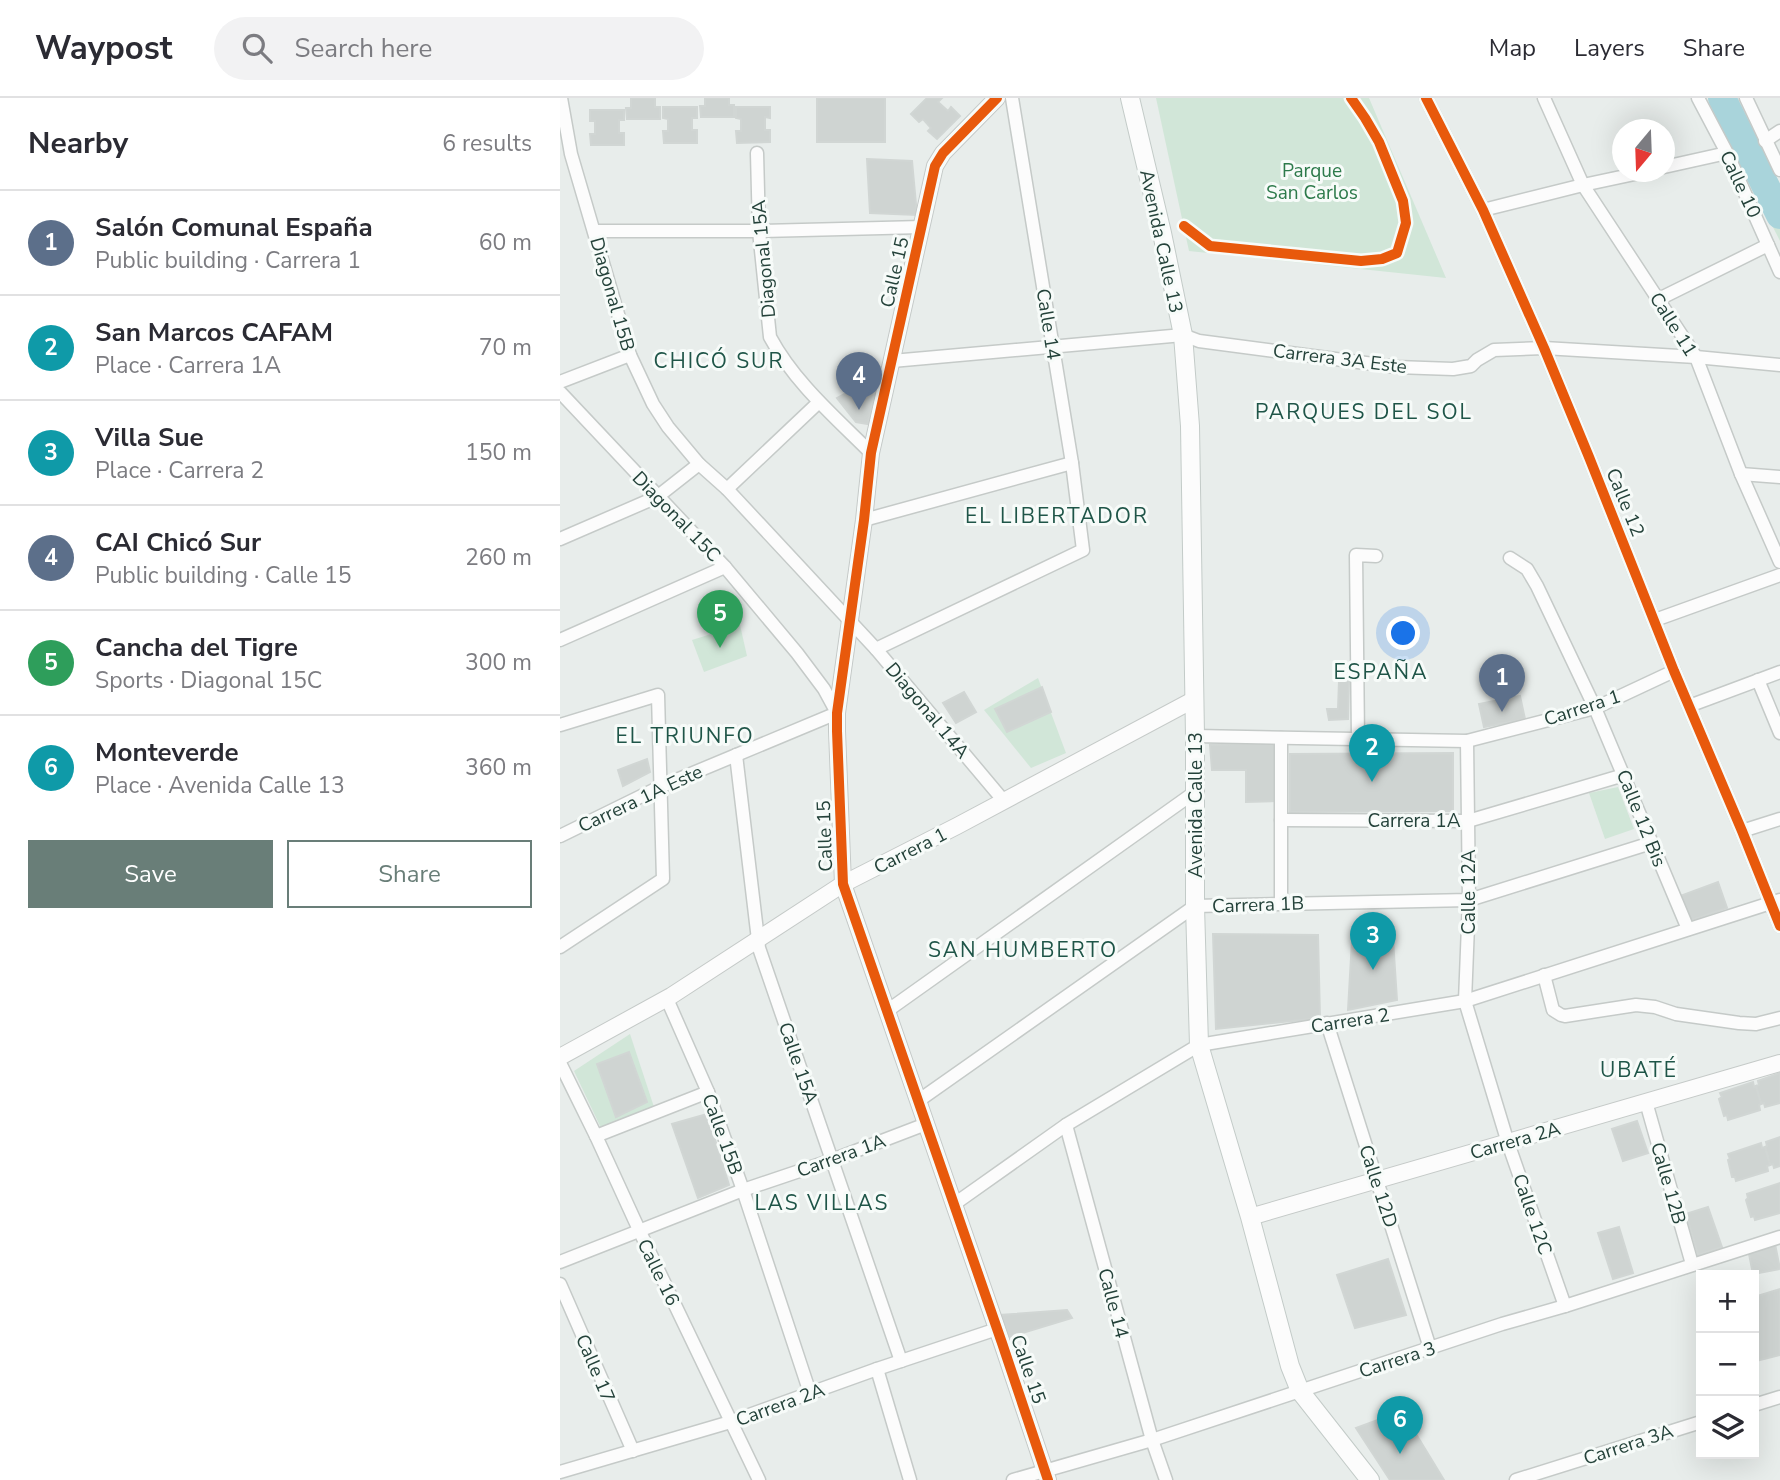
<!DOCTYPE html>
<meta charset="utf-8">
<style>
body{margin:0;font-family:"Nunito Sans",sans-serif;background:#f2f2f3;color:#2b2b33}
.controls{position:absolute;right:21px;bottom:21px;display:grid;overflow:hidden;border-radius:0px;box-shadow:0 7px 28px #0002}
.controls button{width:63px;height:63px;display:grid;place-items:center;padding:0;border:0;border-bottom:2px solid #e1e1e2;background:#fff;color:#2b2b33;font:35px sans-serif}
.compass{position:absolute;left:1052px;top:21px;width:63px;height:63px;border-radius:50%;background:#fff;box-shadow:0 7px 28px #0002;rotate:199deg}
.you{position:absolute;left:844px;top:536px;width:24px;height:24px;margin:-18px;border:5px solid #fff;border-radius:50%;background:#1a73e8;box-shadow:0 0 0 10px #1a73e833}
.badge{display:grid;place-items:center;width:46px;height:46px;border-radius:50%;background:#697e78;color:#fff;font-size:23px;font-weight:700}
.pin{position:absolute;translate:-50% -58px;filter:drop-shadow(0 2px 4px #0008)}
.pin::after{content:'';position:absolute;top:37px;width:24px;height:21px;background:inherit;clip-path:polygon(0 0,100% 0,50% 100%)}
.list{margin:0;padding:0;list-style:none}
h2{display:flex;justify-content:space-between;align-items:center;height:91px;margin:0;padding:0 28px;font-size:30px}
h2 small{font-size:23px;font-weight:400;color:#7c7c81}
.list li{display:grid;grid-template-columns:46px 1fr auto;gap:21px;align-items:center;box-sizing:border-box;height:105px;padding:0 28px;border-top:2px solid #e1e1e2}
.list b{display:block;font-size:26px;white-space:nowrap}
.list p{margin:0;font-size:23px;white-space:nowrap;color:#7c7c81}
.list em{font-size:23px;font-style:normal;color:#7c7c81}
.actions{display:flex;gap:14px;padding:21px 28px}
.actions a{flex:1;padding:16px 0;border:2px solid #697e78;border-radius:0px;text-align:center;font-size:24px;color:#697e78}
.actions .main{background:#697e78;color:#fff}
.icon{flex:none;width:38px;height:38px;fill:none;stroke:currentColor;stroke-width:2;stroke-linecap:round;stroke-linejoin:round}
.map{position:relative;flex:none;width:1220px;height:1382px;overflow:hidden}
header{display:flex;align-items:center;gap:42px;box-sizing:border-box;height:98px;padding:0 35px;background:#fff;border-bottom:2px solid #e1e1e2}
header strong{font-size:33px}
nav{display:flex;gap:38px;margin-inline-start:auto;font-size:24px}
.search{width:490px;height:63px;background:#f2f2f3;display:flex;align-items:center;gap:18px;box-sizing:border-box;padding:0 24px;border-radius:38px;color:#7c7c81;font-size:26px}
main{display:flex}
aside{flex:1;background:#fff}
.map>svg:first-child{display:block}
.green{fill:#d1e6d8}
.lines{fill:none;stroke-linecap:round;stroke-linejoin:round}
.river{stroke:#a9d4db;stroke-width:28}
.building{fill:#cfd4d2;stroke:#d1d6d4;stroke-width:2}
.minor-casing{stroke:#c5cac8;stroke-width:15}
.tertiary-casing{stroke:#c5cac8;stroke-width:18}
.secondary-casing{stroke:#c3cbc8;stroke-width:20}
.minor{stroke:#fcfcfc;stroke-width:12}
.tertiary{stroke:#fcfcfc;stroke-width:16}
.secondary{stroke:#fcfcfc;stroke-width:18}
.cycleway-casing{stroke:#f7fbf9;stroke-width:15}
.cycleway{stroke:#e8590c;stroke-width:10}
.labels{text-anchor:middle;stroke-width:6;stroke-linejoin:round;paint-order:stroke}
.park-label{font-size:19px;fill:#2d7a4b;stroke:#f7fbf9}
.street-label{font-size:19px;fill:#24423a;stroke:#f7fbf9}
.neighbourhood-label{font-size:21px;letter-spacing:2px;fill:#1f5548;stroke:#f7fbf9}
</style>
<header>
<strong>Waypost</strong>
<div class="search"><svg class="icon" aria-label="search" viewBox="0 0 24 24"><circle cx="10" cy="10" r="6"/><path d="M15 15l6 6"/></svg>Search here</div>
<nav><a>Map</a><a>Layers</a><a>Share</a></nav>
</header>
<main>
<aside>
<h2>Nearby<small>6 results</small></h2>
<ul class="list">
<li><span class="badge" style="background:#5c6f8a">1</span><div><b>Salón Comunal España</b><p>Public building · Carrera 1</p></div><em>60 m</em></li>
<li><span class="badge" style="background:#0f9aa8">2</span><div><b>San Marcos CAFAM</b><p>Place · Carrera 1A</p></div><em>70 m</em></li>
<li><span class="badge" style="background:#0f9aa8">3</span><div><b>Villa Sue</b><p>Place · Carrera 2</p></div><em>150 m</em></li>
<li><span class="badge" style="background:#5c6f8a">4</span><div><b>CAI Chicó Sur</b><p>Public building · Calle 15</p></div><em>260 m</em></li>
<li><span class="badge" style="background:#2e9e5b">5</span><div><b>Cancha del Tigre</b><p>Sports · Diagonal 15C</p></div><em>300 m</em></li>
<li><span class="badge" style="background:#0f9aa8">6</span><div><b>Monteverde</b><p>Place · Avenida Calle 13</p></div><em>360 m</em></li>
</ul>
<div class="actions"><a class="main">Save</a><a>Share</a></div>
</aside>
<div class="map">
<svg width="1220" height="1382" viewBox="0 0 1220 1382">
<rect width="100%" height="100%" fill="#e8edeb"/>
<g class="green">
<polygon points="596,0 809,0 886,180 629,153"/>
<polygon points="1148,0 1175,0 1220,92 1220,143"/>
<polygon points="180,527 187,558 144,574 132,542"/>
<polygon points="478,580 506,655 471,670 424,612"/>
<polygon points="1058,689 1074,731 1045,741 1029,695"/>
<polygon points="70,936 94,1009 41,1030 14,973"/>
</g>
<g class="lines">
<polyline class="river" points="1162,0 1220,117"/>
</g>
<g class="building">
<polygon points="71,0 95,0 95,9 100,9 100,21 67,21 66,10 71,10"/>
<polygon points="145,0 169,0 169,7 174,7 174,19 141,19 140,8 145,8"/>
<rect x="257" y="0" width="68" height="44"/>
<polygon points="367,0 382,0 378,4 388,13 391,9 400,18 377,41 368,33 371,30 363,21 359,24 351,16"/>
<polygon points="103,9 137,9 137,20 132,20 132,32 137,32 137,45 104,45 103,33 108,33 108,21 103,20"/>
<polygon points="176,9 210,9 210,20 205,19 205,32 210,32 210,44 177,45 176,33 181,33 181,21 176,20"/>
<polygon points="30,12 64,12 64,22 59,22 59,35 64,35 64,47 31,47 30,36 35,36 35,23 30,23"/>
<polygon points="307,61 352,63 357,117 310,115"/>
<polygon points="318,278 308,326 296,324 277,300"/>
<polygon points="779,583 789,583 788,621 769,622 767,611 778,611"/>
<polygon points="482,589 491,614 447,634 435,611"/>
<polygon points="404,594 416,614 396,625 383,605"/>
<polygon points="960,598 965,621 924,629 919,606"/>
<polygon points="716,645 716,703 686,704 686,672 652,672 650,647"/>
<polygon points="893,655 893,713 730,714 730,656"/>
<polygon points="87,661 90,674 63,688 58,672"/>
<polygon points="1158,784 1167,810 1129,823 1120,798"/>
<polygon points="653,836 758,837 760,920 656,931"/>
<polygon points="833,841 837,902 788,912 792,842"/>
<polygon points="69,954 87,1004 56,1019 37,966"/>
<polygon points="1220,975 1220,1005 1205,1009 1204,1005 1201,1006 1196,988 1199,987 1198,983"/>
<polygon points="1193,984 1194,989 1196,988 1201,1006 1199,1007 1200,1012 1168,1022 1167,1017 1164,1018 1159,1001 1162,999 1160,995"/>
<polygon points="147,1016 169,1087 138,1100 112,1026"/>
<polygon points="1077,1023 1088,1055 1063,1063 1052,1031"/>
<polygon points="1220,1039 1220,1068 1214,1070 1213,1066 1210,1067 1205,1049 1207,1048 1206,1044"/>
<polygon points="1201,1045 1202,1050 1205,1049 1210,1067 1207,1068 1208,1073 1176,1083 1175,1079 1172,1079 1168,1062 1170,1061 1168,1056"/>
<polygon points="1220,1085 1220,1115 1195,1122 1194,1118 1191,1119 1186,1102 1188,1100 1187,1096"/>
<polygon points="1148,1109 1162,1149 1138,1157 1126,1116"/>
<polygon points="1059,1129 1073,1175 1053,1181 1038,1135"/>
<polygon points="1215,1146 1220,1171 1193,1176 1188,1151"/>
<polygon points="828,1161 846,1217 795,1230 777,1177"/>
<polygon points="1220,1191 1220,1257 1196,1263 1194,1254 1194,1199"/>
<polygon points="507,1212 512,1220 449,1239 440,1217"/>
<polygon points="842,1313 884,1382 830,1382 796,1330"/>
</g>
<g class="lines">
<g class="minor-casing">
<g id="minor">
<polyline points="1,0 11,56 70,257 93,306 108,329 139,366 167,391 316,551 443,702"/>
<polyline points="866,0 923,112 984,250 1029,359 1114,573 1182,733 1220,828"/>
<polyline points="984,0 1023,87 1136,259 1181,376 1220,464"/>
<polyline points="1138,0 1167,55 1220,174"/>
<polyline points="1186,0 1220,72"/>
<polyline points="1205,43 1220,33"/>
<path d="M 197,55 L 199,133 L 210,239 C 234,284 275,319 311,355"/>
<polyline points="1104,69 1167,55"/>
<polyline points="923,112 1023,87 1084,74"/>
<polyline points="34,133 199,133 362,129"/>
<polyline points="1099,201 1208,147"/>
<polyline points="332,263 623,237 639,243 836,269 893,271 911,268 917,262 934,252 984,250 1136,259 1220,267"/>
<polyline points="0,284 70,257"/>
<polyline points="0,294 165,469 237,555 264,591 277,615 102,688 0,738"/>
<polyline points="1181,376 1220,379"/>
<polyline points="167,391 259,304"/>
<polyline points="304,422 512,365"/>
<polyline points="0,441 97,399 139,366"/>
<polyline points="950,460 967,471 977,488 1035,610 1128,831"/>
<polyline points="1095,522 1220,477"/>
<polyline points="0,542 165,469"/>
<polyline points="316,551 523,452 512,365 452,0"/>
<polyline points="1198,582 1220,635"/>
<polyline points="1129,608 1220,574"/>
<polyline points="0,627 98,597 103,781 0,849"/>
<polyline points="635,638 907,643 1035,610 1114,573"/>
<polyline points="798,641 796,457 816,458"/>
<polyline points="907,643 909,802 905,903 948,1045 1005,1208"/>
<polyline points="176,657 199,850 341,1263"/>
<polyline points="721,722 908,723 1064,677"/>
<polyline points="1182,733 1220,721"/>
<polyline points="721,805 721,640"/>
<polyline points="984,877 993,912 1001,917 1005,918 1076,907 1095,909 1116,916 1179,925 1196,926 1220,920"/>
<polyline points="107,901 148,994 183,1092 250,1295"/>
<polyline points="327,913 635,694"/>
<polyline points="767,925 870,1250"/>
<polyline points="0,965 36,1038 80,1134 199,1382"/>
<polyline points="358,1003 635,808 909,802 1091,745"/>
<polyline points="1086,1004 1132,1166"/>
<polyline points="506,1027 592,1342 606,1382"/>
<polyline points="36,1038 148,994"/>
<polyline points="393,1107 506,1027 639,947 905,903 1220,802"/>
<polyline points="0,1164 183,1092 272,1062 366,1026"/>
<polyline points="0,1186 73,1353"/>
<polyline points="317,1271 350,1382"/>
<polyline points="1194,1307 1220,1299"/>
<polyline points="0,1374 167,1325 317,1271 437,1231"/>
<polyline points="453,1382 592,1342 942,1226 1005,1208 1220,1139"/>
<polyline points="956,1382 1141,1324"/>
</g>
</g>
<g class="tertiary-casing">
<g id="tertiary">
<polyline points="437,0 383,55 375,68 311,355 304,422 277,615 277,633 283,786 442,1245 488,1382"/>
<polyline points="0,959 111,898 283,786 397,728 635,601"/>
<polyline points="690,1119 1220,965"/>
</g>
</g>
<g class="secondary-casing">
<polyline id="secondary" points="570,0 602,135 623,237 630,328 635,638 635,808 639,947 690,1119 730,1268 740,1293 810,1382"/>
</g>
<use href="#minor" class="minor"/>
<use href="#tertiary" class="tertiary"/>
<use href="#secondary" class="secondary"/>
<g class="cycleway-casing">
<g id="cycleway">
<polyline points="437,0 383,55 375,68 311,355 304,422 277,615 277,633 283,786 442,1245 488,1382"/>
<polyline points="866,0 923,112 984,250 1029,359 1114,573 1182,733 1220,828"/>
<polyline points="624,128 650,148 801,163 822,161 837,155 846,125 843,103 819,44 805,20 791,0"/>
</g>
</g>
<use href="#cycleway" class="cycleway"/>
</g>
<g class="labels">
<g class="park-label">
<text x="752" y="79">Parque<tspan x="752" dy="22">San Carlos</tspan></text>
</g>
<g class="street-label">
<text transform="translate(1181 86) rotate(65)" y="7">Calle 10</text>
<text transform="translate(602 143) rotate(78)" y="7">Avenida Calle 13</text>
<text transform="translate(203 161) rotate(-95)" y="7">Diagonal 15A</text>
<text transform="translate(334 174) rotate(-77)" y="7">Calle 15</text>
<text transform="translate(53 196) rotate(74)" y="7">Diagonal 15B</text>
<text transform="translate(489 226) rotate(81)" y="7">Calle 14</text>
<text transform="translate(1114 226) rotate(58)" y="7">Calle 11</text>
<text transform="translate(780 260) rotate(7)" y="7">Carrera 3A Este</text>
<text transform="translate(1066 404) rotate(68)" y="7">Calle 12</text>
<text transform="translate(117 418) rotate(46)" y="7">Diagonal 15C</text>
<text transform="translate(1022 609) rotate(-18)" y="7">Carrera 1</text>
<text transform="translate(368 612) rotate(50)" y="7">Diagonal 14A</text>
<text transform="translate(80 700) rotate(-25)" y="7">Carrera 1A Este</text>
<text transform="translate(635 707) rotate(-90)" y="7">Avenida Calle 13</text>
<text transform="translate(1082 720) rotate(68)" y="7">Calle 12 Bis</text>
<text x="854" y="729">Carrera 1A</text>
<text transform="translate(264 738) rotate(-92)" y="7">Calle 15</text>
<text transform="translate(350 752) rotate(-27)" y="7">Carrera 1</text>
<text transform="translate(908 794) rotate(-90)" y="7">Calle 12A</text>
<text transform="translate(698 806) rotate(-2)" y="7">Carrera 1B</text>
<text transform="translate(790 922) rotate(-9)" y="7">Carrera 2</text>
<text transform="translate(239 965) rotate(71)" y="7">Calle 15A</text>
<text transform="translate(163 1036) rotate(70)" y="7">Calle 15B</text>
<text transform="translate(955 1042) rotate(-16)" y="7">Carrera 2A</text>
<text transform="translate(281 1057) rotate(-20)" y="7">Carrera 1A</text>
<text transform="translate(1109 1085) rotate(74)" y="7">Calle 12B</text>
<text transform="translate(819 1088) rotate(72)" y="7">Calle 12D</text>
<text transform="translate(973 1116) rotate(71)" y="7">Calle 12C</text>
<text transform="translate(99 1174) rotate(64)" y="7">Calle 16</text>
<text transform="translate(554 1205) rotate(75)" y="7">Calle 14</text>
<text transform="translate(837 1261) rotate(-18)" y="7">Carrera 3</text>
<text transform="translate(36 1270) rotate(67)" y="7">Calle 17</text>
<text transform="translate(469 1271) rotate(71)" y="7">Calle 15</text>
<text transform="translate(220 1306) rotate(-20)" y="7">Carrera 2A</text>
<text transform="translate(1068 1346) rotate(-18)" y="7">Carrera 3A</text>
</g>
<g class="neighbourhood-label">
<text x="159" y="270">CHICÓ SUR</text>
<text x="804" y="321">PARQUES DEL SOL</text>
<text x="497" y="425">EL LIBERTADOR</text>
<text x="821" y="581">ESPAÑA</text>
<text x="125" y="645">EL TRIUNFO</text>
<text x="463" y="859">SAN HUMBERTO</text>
<text x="1079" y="979">UBATÉ</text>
<text x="262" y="1112">LAS VILLAS</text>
</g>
</g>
</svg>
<div class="controls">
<button>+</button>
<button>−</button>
<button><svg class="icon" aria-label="layers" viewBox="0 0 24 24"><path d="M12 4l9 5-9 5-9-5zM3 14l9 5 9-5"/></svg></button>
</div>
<svg class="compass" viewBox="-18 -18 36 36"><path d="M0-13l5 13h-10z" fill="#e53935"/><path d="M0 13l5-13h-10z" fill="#7c7c81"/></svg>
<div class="you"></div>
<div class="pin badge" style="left:942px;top:614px;background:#5c6f8a">1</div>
<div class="pin badge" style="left:812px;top:684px;background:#0f9aa8">2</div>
<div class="pin badge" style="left:813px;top:872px;background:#0f9aa8">3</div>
<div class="pin badge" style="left:299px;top:312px;background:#5c6f8a">4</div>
<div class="pin badge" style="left:160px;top:550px;background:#2e9e5b">5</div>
<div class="pin badge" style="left:840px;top:1356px;background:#0f9aa8">6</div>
</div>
</main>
